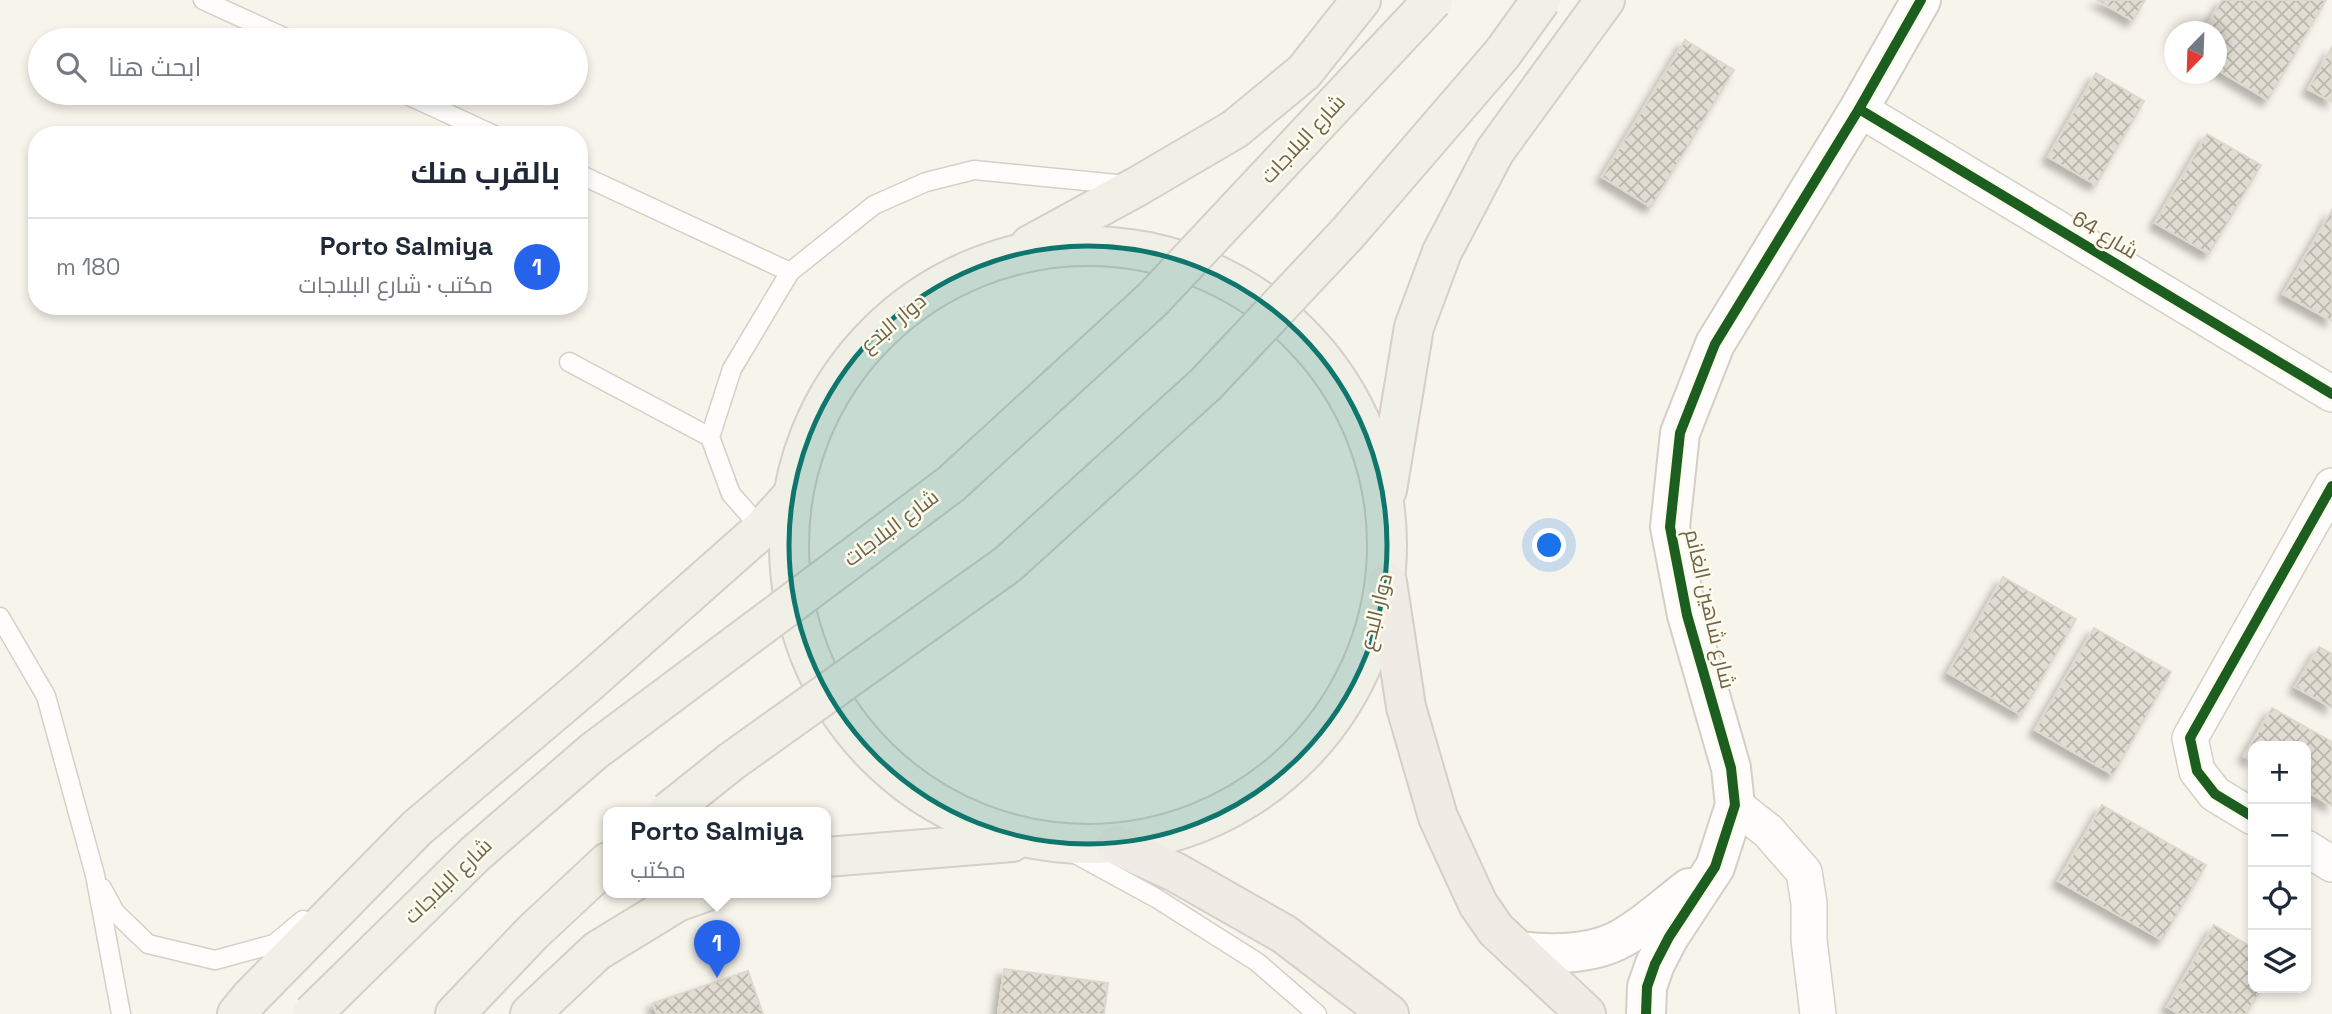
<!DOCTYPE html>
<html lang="ar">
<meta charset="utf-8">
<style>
body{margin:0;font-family:"Space Grotesk",Cairo,sans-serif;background:#f6f6f7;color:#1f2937;direction:rtl}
.controls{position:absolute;right:21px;bottom:21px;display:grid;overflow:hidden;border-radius:14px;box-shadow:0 4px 10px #0003}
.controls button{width:63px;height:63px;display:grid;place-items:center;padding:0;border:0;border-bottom:2px solid #e0e1e3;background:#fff;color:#1f2937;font:35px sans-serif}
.compass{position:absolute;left:2164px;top:21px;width:63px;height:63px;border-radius:50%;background:#fff;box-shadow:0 4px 10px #0003;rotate:203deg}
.you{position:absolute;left:1550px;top:546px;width:24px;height:24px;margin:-18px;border:5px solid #fff;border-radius:50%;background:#1a73e8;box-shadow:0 0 0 10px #1a73e833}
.badge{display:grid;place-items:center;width:46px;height:46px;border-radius:50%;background:#2563eb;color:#fff;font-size:23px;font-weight:700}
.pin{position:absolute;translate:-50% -58px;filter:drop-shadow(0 2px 4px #0008)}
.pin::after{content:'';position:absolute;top:37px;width:24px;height:21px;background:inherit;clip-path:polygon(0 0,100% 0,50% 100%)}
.popup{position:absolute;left:603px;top:807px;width:228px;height:91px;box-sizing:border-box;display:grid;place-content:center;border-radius:14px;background:#fff;filter:drop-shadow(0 2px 5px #0005);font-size:23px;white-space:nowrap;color:#747a83}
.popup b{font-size:26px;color:#1f2937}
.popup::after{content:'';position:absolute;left:50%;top:100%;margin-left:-14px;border:14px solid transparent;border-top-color:#fff}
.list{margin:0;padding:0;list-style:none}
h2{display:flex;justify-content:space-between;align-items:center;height:91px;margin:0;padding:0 28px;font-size:30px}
h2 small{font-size:23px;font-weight:400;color:#747a83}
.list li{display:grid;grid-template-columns:46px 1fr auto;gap:21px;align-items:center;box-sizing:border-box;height:98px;padding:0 28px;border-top:2px solid #e0e1e3}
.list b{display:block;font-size:26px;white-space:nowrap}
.list p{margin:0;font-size:23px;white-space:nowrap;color:#747a83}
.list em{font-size:23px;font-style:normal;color:#747a83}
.icon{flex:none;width:38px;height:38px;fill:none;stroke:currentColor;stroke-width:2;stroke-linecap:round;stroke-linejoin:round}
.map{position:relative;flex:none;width:2332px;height:1014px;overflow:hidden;direction:ltr}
.search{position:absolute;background:#fff;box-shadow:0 4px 10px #0003;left:28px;top:28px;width:560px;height:77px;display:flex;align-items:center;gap:18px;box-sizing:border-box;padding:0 24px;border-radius:38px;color:#747a83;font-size:26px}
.panel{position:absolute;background:#fff;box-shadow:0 4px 10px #0003;left:28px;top:126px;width:560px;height:189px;border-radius:28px;direction:rtl}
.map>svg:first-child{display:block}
.building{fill:url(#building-cross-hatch);stroke:#ded9ce;stroke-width:2;filter:url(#shadow)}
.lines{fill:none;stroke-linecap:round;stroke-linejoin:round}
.lane-casing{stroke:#d3d0c8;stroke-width:21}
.street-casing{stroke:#d3d0c8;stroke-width:38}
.secondary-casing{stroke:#d3cfc7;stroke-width:42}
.primary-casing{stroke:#d4d0c7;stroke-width:42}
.highway-casing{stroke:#d4d0c7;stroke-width:42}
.lane{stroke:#fefdfc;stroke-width:18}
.street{stroke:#fefdfc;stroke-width:35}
.secondary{stroke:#fefdfc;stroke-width:38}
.primary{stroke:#f1f0e6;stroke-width:38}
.highway{stroke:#f0ece5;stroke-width:38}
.primary-bridge-casing{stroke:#d4d0c7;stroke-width:42;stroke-linecap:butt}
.primary-bridge{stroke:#f1f0e6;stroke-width:38}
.cycleway-casing{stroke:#fdfbec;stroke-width:15}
.cycleway{stroke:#1b5e20;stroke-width:10}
.marked{fill:#0f766e;fill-opacity:0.2;stroke:#0f766e;stroke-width:5;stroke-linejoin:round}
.labels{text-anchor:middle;stroke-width:5;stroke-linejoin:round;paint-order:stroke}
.street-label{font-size:21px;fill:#70634e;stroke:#fdfbec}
</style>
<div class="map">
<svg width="2332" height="1014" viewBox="0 0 2332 1014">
<defs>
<pattern id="building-cross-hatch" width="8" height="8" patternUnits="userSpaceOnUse" patternTransform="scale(1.75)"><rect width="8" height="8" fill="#e1ddd3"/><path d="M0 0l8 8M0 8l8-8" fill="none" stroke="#bbb7ad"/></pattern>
<filter id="shadow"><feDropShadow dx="-6" dy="6" stdDeviation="3.5" flood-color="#0004"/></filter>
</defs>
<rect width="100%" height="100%" fill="#f6f4eb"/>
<g class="building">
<polygon points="2097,0 2145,0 2133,21"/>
<polygon points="2222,0 2326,0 2268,100 2216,69 2216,32 2203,32"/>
<polygon points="1685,40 1734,70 1651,207 1602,177"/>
<polygon points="2332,47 2332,102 2308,89"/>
<polygon points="2096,73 2144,101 2096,185 2048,157"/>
<polygon points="2207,134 2261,165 2209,254 2155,223"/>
<polygon points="2332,210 2332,321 2283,294"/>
<polygon points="2003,577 2076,619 2021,715 1948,673"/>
<polygon points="2094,628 2171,672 2113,775 2035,730"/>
<polygon points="2319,647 2332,654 2332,708 2295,687"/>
<polygon points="2272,708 2332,742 2332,806 2306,791 2306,746 2253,746 2253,761 2244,756"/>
<polygon points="2102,805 2206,865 2162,940 2058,881"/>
<polygon points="2214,925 2253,948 2253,988 2262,988 2246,1014 2179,1014 2167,1007"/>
<polygon points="1004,969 1108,983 1104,1014 998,1014"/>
<polygon points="748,971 763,1014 657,1014 653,1003"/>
</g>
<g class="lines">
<g class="lane-casing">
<g id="lane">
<polyline points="203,0 290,40"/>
<polyline points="403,93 494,135"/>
<polyline points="579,174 790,272"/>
<polyline points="569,362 710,437"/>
<polyline points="762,529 731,494 710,437 732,369 790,272 874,205 926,182 974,170 1127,185"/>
<polyline points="0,617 46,696 95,875 121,1014"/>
<polyline points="1059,845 1156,898 1257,962 1317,1014"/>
<polyline points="102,888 115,912 148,944 215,960 274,944 303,920"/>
</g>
</g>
<g class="street-casing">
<g id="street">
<polyline points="1859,109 2332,394"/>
<polyline points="1735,805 1768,831 1804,872 1809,903 1809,940 1818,1014"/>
<polyline points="2253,817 2215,794 2197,771 2190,738 2332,486"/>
<polyline points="2306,848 2332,864"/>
</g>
</g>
<g class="secondary-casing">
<g id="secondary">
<path d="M 1518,951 C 1552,955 1594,955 1624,937 C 1647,924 1668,904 1689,888"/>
<polyline points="1646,1014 1647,987 1655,964 1669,937 1715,867 1735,805 1731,768 1687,615 1670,527 1680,433 1715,344 1859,109 1921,0"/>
</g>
</g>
<g class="primary-casing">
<g id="primary">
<polyline points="1030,245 1138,186 1235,129 1304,72 1361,0"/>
<circle cx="1088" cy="545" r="299"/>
<polyline points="1387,490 1414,327 1442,252 1495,151 1605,0"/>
<polyline points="826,857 1012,842"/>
<polyline points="237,1014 250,998 417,828 587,684 762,529 790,498"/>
<polyline points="455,1014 533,932 608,862"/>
<polyline points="530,1014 597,951 677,902 705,892"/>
</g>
</g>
<g class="highway-casing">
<g id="highway">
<polyline points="1387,582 1406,707 1438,817 1478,904 1496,930 1586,1014"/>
<polyline points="1116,845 1175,872 1284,934 1389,1014"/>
</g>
</g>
<use href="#lane" class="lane"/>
<use href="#street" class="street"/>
<use href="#secondary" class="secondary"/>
<use href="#primary" class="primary"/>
<use href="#highway" class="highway"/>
<g class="primary-bridge-casing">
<g id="primary-bridge">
<polyline points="668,812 732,761 1008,564 1206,384 1347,234 1502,54 1541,0"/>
<polyline points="312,1014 475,854 594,751 951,484 1153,299 1433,0"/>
</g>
</g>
<use href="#primary-bridge" class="primary-bridge"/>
<g class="cycleway-casing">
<g id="cycleway">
<polyline points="1859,109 2332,394"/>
<polyline points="2253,817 2215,794 2197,771 2190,738 2332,486"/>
<polyline points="1646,1014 1647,987 1655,964 1669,937 1715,867 1735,805 1731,768 1687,615 1670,527 1680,433 1715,344 1859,109 1921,0"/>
</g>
</g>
<use href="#cycleway" class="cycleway"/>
</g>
<path class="marked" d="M789 545a299 299 0 1 1 598 0a299 299 0 1 1-598 0Z"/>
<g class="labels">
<g class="street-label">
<text transform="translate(1303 139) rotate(-47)" y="7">شارع البلاجات</text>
<text transform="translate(2105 235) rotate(31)" y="7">شارع 64</text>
<text transform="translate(893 323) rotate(-40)" y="7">دوار البدع</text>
<text transform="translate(891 528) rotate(-37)" y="7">شارع البلاجات</text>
<text transform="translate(1710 609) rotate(77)" y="7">شارع شاهين الغانم</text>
<text transform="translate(1376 612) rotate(-76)" y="7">دوار البدع</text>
<text transform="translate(448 881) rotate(-44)" y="7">شارع البلاجات</text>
</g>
</g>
</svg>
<div class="controls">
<button>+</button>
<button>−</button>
<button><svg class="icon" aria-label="locate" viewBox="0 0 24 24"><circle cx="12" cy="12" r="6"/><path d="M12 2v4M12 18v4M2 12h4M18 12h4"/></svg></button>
<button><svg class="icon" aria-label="layers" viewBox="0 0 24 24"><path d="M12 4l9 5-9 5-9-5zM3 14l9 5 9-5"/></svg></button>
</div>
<svg class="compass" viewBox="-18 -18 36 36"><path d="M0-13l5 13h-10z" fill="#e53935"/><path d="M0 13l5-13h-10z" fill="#747a83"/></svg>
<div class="you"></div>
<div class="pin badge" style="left:717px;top:978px">1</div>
<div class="popup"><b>Porto Salmiya</b>مكتب</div>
<div class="search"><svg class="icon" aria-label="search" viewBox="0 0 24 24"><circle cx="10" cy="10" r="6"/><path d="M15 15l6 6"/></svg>ابحث هنا</div>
<section class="panel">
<h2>بالقرب منك<small></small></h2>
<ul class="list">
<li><span class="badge">1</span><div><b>Porto Salmiya</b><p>مكتب · شارع البلاجات</p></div><em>180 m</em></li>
</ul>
</section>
</div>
